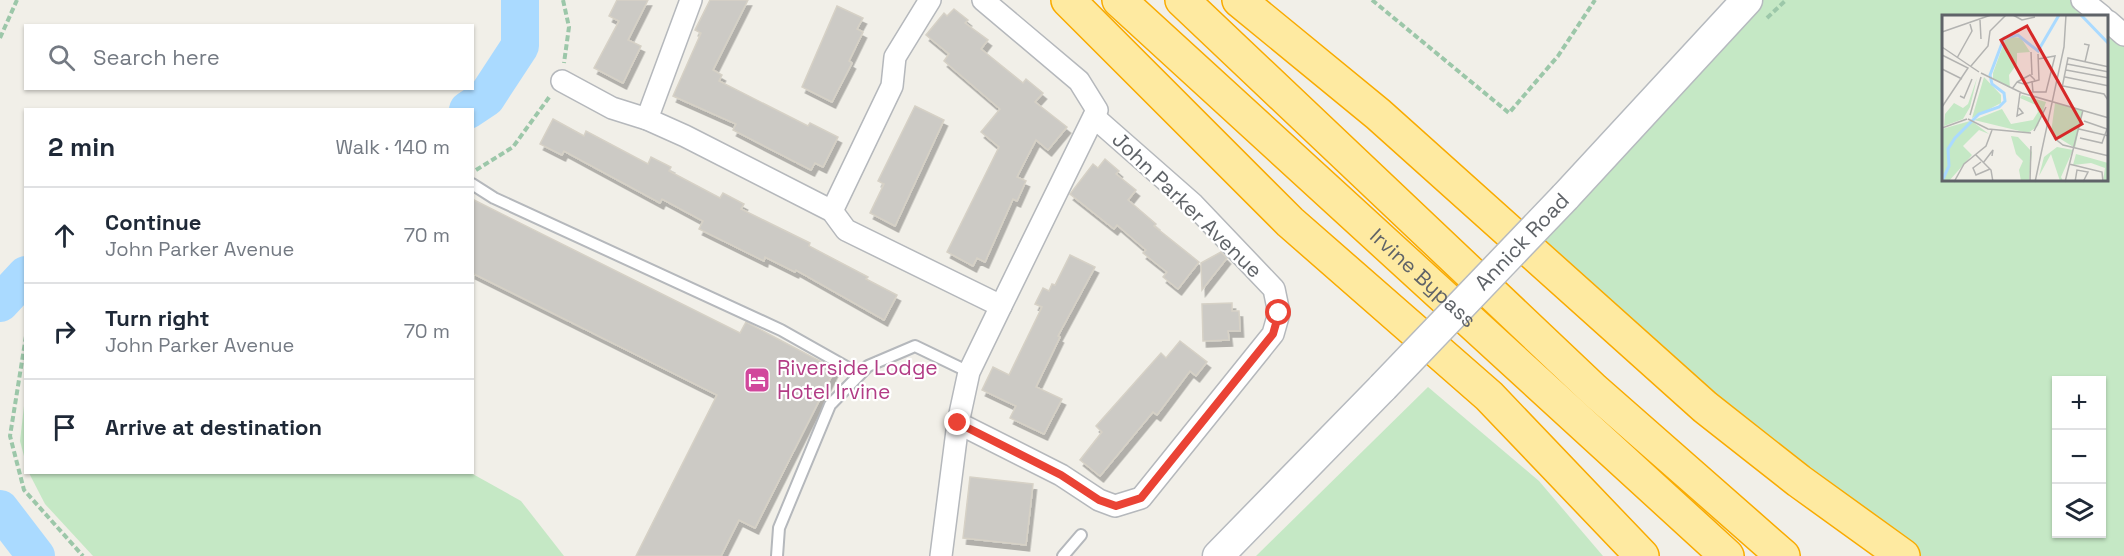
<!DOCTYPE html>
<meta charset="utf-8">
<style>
body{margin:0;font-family:"Space Grotesk",sans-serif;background:#f2f2f3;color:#1f2937}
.controls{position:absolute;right:18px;bottom:18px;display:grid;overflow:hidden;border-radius:0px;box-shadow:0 2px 4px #0004}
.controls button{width:54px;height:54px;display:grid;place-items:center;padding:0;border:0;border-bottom:2px solid #e0e1e3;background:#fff;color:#1f2937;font:30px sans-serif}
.stop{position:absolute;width:18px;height:18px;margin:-14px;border:4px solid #ea4335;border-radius:50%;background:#fff}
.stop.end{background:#ea4335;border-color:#fff;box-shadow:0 2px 6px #0008}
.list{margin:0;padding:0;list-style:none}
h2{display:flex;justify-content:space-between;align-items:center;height:78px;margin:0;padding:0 24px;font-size:26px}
h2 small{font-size:20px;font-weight:400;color:#747a83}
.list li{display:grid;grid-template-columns:39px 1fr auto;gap:18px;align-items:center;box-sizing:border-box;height:96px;padding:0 24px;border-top:2px solid #e0e1e3}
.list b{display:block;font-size:22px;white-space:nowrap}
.list p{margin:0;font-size:20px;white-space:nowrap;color:#747a83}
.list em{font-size:20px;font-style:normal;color:#747a83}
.icon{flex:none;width:33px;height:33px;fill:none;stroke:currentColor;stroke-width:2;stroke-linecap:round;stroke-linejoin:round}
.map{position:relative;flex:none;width:2124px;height:556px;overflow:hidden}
.search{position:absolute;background:#fff;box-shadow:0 2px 4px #0004;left:24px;top:24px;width:450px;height:66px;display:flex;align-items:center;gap:15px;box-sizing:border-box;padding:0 21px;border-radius:0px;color:#747a83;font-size:22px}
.panel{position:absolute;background:#fff;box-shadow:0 2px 4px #0004;left:24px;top:108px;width:450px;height:366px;border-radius:0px}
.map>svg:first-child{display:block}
.green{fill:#c5e8c5;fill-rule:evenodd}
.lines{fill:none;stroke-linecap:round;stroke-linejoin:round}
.river{stroke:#aadaff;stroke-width:38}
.building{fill:#cccac5;stroke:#d6d1c6;stroke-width:1.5;filter:url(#shadow)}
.service-casing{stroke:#b5b8bc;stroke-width:14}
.minor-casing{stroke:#b5b8bc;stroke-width:24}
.secondary-casing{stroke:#b6babf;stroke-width:33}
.trunk-casing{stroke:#f9ab00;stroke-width:36}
.path{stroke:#9cc7a9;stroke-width:4;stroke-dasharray:6 3;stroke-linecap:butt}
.service{stroke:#fff;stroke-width:10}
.minor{stroke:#fff;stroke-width:21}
.secondary{stroke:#fff;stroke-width:30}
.trunk{stroke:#feeaa1;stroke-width:33}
.secondary-bridge-casing{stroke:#b6babf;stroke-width:33;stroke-linecap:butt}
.secondary-bridge{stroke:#fff;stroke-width:30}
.route{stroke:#ea4335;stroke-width:8}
.labels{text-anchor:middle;stroke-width:4.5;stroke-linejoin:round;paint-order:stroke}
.street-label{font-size:21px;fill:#5f6368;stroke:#fff}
.hotel-label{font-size:21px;fill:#b23c85;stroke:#fff;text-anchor:start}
.inset-river{fill:none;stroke:#aadaff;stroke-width:3}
.inset-road{fill:none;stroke:#b3b3b1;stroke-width:1.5}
.view{fill:#d62828;fill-opacity:0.15;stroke:#d62828;stroke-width:3}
.inset-edge{fill:none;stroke:#5f6368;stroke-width:3}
</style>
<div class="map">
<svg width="2124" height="556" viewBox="0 0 2124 556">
<defs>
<filter id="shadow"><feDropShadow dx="3.5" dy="6" stdDeviation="0" flood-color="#0004"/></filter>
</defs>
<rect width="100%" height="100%" fill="#f1efe8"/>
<g class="green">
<path d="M 1747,0 L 2081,0 L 2100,16 L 1944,16 L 1944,180 L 2108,180 L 2108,23 L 2124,38 L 2124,556 L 1909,556 L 1523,241 ZM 2056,380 L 2102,380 L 2102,534 L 2056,534 Z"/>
<polygon points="1428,387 1539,481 1603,556 1256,556"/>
<polygon points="25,397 26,397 25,460 20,441"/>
<polygon points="29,473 471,473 521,501 564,556 93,556 45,504"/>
</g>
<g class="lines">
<g class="river">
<polyline points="468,110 486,98 520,46 520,0"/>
<polyline points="0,303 26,275"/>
<polyline points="0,509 36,556"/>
</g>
</g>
<g class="building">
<polygon points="617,0 648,0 628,40 641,46 623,83 594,68 619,21 609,16"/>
<polygon points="710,0 748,0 713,70 722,75 719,81 808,126 810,123 838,137 823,167 815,163 811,170 733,130 736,124 673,96 701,33 695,30"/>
<polygon points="837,6 863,18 857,29 863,32 849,61 852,63 832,102 802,87"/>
<polygon points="954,9 968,20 965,23 988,40 981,49 1023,83 1026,79 1043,93 1035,102 1067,127 1048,150 1036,140 1017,177 1026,181 1017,201 1013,199 985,262 977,258 973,266 947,252 999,147 981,132 1000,109 944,61 949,54 926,35 944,13 947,16"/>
<polygon points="915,106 944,120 895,226 870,213 884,184 878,181"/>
<polygon points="553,119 584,136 586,131 648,164 651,157 671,167 669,171 720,198 723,193 744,204 741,209 810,243 809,246 868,277 866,279 897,295 884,320 796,270 795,272 765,257 764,261 699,229 703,221 662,199 660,203 564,151 562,155 540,144"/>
<polygon points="1105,159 1119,171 1116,174 1136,190 1128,200 1156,224 1154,226 1199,262 1178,289 1163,277 1167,272 1143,253 1146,250 1117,225 1114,229 1070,194 1093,164 1098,168"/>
<polygon points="472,199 740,333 746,322 835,369 755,528 739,520 721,556 636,556 717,395 472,273"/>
<polygon points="1221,252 1227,258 1202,290 1201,263"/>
<polygon points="1070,255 1095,267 1058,336 1060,337 1036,387 1062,399 1044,434 1010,418 1016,406 982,390 993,367 1009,375 1042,307 1035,304 1043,288 1049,291 1052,284 1055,285"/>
<polygon points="1232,303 1232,311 1239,311 1240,331 1228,331 1229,340 1203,341 1202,304"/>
<polygon points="1180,341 1207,362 1196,376 1190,371 1157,415 1153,412 1100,476 1080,460 1102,432 1096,426 1161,353 1166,358"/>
<polygon points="970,477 1033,484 1026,545 963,538"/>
</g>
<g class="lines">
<g class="service-casing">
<g id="service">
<polyline points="472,184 494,198 781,330 859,374"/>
<polyline points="777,556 779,528 830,405 868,366 915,346 969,372"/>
<polyline points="1063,556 1081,535"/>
</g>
</g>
<g class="minor-casing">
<g id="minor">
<polyline points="983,0 1079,81 1097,110 1001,306"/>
<polyline points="2082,0 2102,16"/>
<polyline points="2108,21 2124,35"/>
<polyline points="562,81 612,108 647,119 685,136 832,211 846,230 1001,306 969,372 958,423 941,556"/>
<polyline points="647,119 691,0"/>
<polyline points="832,211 892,86 895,57 930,0"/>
<polyline points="958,423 1061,475 1099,500 1115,506 1141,498 1273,334 1279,313 1274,289 1193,204 1094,117"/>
</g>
</g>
<g class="secondary-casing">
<g id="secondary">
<polyline points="1565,197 1747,0"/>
<polyline points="1218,556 1383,387"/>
</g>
</g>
<g class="trunk-casing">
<g id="trunk">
<polyline points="1068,0 1290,222 1489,396 1642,556"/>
<path id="s1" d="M 1119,0 L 1727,556"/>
<polyline points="1182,0 1594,390 1783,556"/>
<polyline points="1239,0 1378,114 1705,407 1799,481 1903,556"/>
</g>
</g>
<g class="path">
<polyline points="563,0 569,27 564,63"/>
<polyline points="1372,0 1509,113 1558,56 1595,0"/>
<polyline points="1767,18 1786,0"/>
<polyline points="0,38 17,0"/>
<polyline points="476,170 513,147 550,96"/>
<polyline points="26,336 10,436 24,490 83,556"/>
</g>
<use href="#service" class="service"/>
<use href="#minor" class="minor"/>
<use href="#secondary" class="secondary"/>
<use href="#trunk" class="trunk"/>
<g class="secondary-bridge-casing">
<g id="secondary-bridge">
<path id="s2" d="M 1383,387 L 1565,197"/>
</g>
</g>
<use href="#secondary-bridge" class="secondary-bridge"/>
</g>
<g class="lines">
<polyline class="route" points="958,423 1061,475 1099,500 1116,506 1141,498 1273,334 1279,313"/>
</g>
<defs>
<g id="hotel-square" transform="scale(1.35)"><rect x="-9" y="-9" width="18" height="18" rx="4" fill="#d1479c" stroke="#fff"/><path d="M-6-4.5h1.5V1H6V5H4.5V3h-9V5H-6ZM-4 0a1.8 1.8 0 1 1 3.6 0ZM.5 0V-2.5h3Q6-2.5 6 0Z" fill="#fff"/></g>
</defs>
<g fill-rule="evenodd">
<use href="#hotel-square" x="757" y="380"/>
</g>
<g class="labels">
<g class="street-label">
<text transform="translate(1187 205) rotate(44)" y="7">John Parker Avenue</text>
<text dy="7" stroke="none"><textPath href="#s2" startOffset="201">Annick Road</textPath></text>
<text dy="7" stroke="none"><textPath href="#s1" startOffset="412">Irvine Bypass</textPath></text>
</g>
<g class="hotel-label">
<text x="777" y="375">Riverside Lodge<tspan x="777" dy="24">Hotel Irvine</tspan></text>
</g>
</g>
<g transform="translate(1942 15)">
<rect width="166" height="166" fill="#f1efe8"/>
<path d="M 71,22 L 79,23 L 88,37 L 75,38 L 75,49 L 67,60 L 68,73 L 51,64 L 51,58 L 63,25 ZM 42,62 L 59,80 L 59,88 L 30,103 ZM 35,63 L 28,92 L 21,104 L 2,111 L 3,99 L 12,88 L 21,93 L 26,89 ZM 80,80 L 104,87 L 96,111 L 86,118 L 32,105 L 60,94 L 69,109 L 91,105 L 96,97 L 94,90 L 78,83 ZM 113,88 L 141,95 L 133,133 L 109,118 ZM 28,106 L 25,111 L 31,107 L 47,119 L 37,115 L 21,131 L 30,140 L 7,166 L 1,166 L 0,114 ZM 69,121 L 76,122 L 90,137 L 87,166 L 79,166 L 77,155 L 81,146 L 74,139 ZM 115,132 L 131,135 L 119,162 L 121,166 L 118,166 L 109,139 L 97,161 L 102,142 ZM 134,139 L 166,148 L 166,166 L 161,166 L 163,153 L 149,148 L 131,150 Z" fill="#c5e8c5"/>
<path class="inset-river" d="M 139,0 L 167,29M 0,166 L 7,151 L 6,134 L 13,123 L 37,99 L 57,92 L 63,86 L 62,78 L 50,69 L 48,60 L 62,23 L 76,20 L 96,36 L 117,0"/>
<path class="inset-road" d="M 71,0 L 80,5 L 93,2M 38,5 L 39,24M 0,17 L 49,0M 142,29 L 147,30 L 143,47M 0,32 L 37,57M 89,37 L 90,60M 15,43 L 30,16 L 28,9M 125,49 L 167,57M 29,51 L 46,31 L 48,16 L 64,0M 0,54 L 20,64M 124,55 L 167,63M 39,58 L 80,78 L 167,103M 123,62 L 167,71M 90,66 L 91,77 L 104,77 L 113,41 L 96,44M 75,67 L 88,60 L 93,65M 121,71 L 162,79 L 166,85M 120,73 L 126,43 L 167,52M 70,74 L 75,67 L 82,69 L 97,65 L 96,39M 18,81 L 22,83 L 30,64M 0,92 L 26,53 L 0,40M 77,93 L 81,98 L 75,101 L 78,78M 28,100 L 39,62M 26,104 L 46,114 L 89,118M 0,113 L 25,104M 137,114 L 167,121M 92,116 L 104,92M 112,123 L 121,130 L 167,141M 138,123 L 160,128 L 165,114 L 142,106M 34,140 L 49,155 L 51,167M 39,147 L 31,153 L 34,160 L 48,154M 41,148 L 51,135 L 50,141M 127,149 L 160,157 L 161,167M 12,167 L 22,149 L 44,131 L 50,115M 88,167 L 89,131M 93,167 L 122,32 L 124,0M 123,167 L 141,95M 133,167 L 135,155 L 146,157 L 141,167"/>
<path class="view" d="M 85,11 L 140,109 L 114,124 L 59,25 Z"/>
<rect width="166" height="166" class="inset-edge"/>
</g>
</svg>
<div class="controls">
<button>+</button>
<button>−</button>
<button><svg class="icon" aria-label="layers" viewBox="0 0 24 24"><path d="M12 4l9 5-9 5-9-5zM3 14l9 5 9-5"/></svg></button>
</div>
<div class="stop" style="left:1279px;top:313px"></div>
<div class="stop end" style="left:958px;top:423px"></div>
<div class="search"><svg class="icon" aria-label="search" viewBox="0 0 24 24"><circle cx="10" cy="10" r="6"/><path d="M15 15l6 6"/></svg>Search here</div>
<section class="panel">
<h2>2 min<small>Walk · 140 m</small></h2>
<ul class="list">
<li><svg class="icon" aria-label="ahead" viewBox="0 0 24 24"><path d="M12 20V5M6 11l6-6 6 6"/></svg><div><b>Continue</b><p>John Parker Avenue</p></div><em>70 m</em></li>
<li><svg class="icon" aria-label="right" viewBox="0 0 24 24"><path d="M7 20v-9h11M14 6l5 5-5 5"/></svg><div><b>Turn right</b><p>John Parker Avenue</p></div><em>70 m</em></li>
<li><svg class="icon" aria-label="arrive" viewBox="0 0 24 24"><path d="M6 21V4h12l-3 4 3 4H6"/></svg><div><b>Arrive at destination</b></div></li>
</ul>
</section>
</div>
